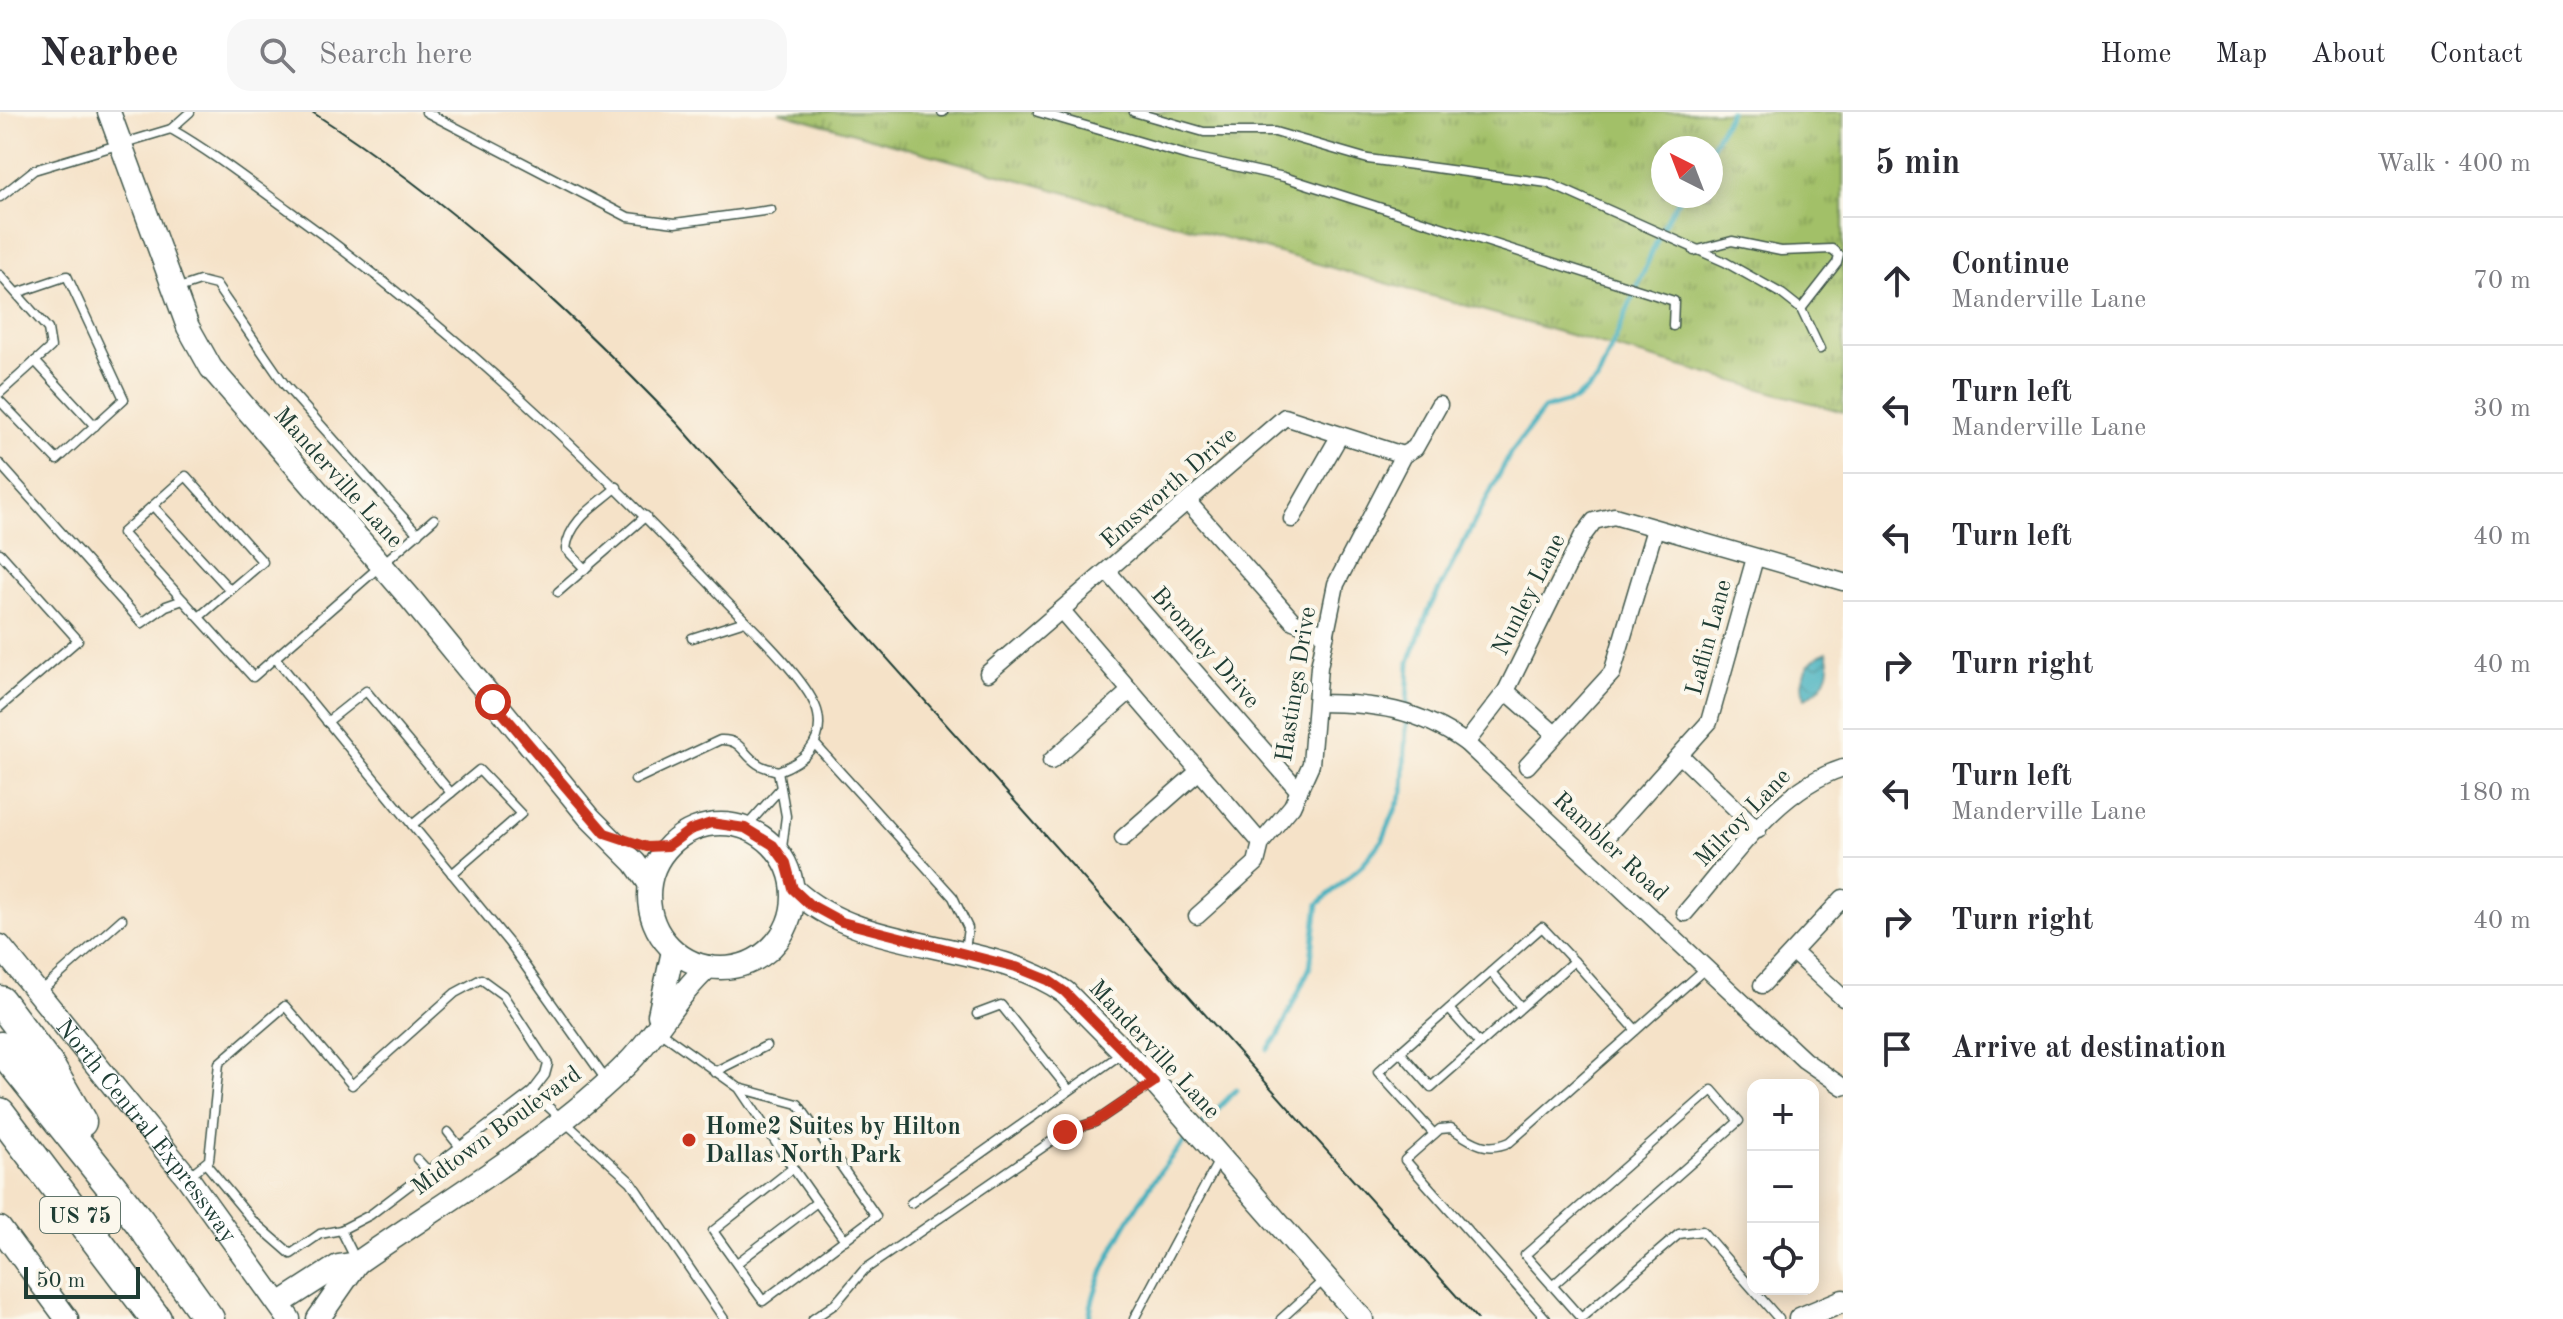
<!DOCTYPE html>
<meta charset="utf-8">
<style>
body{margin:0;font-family:"Old Standard TT",serif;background:#f7f7f7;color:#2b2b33}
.controls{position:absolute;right:24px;bottom:24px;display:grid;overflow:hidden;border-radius:16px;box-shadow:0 4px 20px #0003}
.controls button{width:72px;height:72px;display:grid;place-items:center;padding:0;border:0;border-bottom:2px solid #e1e1e2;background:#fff;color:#2b2b33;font:40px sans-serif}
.compass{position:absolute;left:1651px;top:24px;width:72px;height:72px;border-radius:50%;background:#fff;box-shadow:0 4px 20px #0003;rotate:318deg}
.scale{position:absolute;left:24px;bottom:20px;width:116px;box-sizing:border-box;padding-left:8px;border:4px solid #1f3d34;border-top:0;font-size:22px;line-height:28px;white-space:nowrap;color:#1f3d34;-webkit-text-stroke:6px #fbf7ec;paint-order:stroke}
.stop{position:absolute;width:24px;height:24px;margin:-18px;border:6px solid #c8321e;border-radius:50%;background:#fff}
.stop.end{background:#c8321e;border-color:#fff;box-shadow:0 2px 8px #0008}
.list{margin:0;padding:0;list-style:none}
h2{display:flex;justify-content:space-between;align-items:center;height:104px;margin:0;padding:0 32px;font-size:34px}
h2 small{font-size:26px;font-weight:400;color:#7c7c81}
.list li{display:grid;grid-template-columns:52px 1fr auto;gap:24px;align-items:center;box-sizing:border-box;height:128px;padding:0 32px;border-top:2px solid #e1e1e2}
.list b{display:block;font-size:30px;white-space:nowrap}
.list p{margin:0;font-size:26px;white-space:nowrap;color:#7c7c81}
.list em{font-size:26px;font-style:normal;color:#7c7c81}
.icon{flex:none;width:44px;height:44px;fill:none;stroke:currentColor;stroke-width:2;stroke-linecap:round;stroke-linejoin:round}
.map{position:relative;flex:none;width:1843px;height:1207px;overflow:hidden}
header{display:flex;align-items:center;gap:48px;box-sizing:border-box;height:112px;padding:0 40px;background:#fff;border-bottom:2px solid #e1e1e2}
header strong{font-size:38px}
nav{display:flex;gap:44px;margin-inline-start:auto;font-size:28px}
.search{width:560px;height:72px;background:#f7f7f7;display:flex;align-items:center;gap:20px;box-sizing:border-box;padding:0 28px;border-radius:24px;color:#7c7c81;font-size:30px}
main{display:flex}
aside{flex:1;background:#fff}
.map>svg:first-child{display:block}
.grass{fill:url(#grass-tufts);stroke:#607e4e;stroke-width:2;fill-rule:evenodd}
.water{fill:url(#water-waves);stroke:#307678;stroke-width:2}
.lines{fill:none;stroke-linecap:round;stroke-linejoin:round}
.stream{stroke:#40afbd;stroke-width:5}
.lane-casing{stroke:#3f564a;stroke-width:11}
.street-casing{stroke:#3f564a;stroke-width:19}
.secondary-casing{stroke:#3f564a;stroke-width:25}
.highway-casing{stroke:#3f564a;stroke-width:33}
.lane{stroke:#fff;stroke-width:8}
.street{stroke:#fff;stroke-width:16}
.secondary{stroke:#fff;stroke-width:22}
.highway{stroke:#fff;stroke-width:30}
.tram{stroke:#1f3d34;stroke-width:2}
.route{stroke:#c8321e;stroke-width:10}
.poi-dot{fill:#c8321e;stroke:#fbf7ec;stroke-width:3}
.labels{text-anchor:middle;stroke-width:8;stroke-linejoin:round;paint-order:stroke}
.shield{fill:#fbf7ec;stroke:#61756b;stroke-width:2}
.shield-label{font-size:22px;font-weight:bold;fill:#1f3d34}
.street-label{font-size:24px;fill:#1f3d34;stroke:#fbf7ec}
.poi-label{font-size:24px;font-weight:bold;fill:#1f3d34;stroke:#fbf7ec;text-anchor:start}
</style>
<header>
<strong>Nearbee</strong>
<div class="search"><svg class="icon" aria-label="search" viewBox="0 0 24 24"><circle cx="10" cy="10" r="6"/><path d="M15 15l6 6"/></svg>Search here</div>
<nav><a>Home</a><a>Map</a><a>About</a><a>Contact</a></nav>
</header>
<main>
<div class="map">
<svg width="1843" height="1207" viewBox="0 0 1843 1207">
<defs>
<pattern id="grass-tufts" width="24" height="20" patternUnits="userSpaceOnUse" patternTransform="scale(2)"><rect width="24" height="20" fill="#a2c067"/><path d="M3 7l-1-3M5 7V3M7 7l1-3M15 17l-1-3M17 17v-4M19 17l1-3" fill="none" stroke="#839d56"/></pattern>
<pattern id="water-waves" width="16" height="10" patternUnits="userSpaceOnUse" patternTransform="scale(2)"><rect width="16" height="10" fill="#40afbd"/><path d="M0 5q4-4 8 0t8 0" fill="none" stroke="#35909a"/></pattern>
</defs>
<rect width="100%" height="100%" fill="#fbf7ec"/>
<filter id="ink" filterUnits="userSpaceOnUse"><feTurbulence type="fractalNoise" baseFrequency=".0125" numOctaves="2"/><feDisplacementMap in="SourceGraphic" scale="16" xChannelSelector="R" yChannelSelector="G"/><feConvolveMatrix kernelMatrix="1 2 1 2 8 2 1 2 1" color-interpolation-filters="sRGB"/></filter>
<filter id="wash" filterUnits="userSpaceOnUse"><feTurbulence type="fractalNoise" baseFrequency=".006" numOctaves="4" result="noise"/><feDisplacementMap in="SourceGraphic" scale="32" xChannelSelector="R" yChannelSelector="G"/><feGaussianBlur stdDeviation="1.8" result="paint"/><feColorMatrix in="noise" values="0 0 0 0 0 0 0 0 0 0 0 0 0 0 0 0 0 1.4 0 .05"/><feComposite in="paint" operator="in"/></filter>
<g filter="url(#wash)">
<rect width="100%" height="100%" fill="#f5e2c8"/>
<path class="grass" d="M 779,0 L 1843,0 L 1843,300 ZM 1663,36 L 1711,36 L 1711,84 L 1663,84 Z"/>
<path class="water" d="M 1827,540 C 1834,560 1823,577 1805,586 C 1797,566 1807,547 1827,540 Z"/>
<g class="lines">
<g class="stream">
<polyline points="1711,36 1730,0"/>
<polyline points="1268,937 1278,924 1310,855 1318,792 1361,754 1383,727 1403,679 1409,550 1429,497 1510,342 1544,297 1575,288 1597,269 1664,112 1681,84"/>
<polyline points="1200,1015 1236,978"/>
<path d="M 1089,1207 C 1095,1154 1154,1059 1192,1022"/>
</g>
</g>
</g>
<g filter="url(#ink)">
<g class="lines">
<g class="lane-casing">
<g id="lane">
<polyline points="426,0 628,105 675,111 771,98"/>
<polyline points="942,0 943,0"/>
<polyline points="1038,0 1189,44 1284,65 1674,189 1673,214"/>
<polyline points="1134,0 1204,20 1275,20 1368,47 1548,71 1725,150 1782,182 1801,197 1820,237"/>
<polyline points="171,17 190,0"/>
<path d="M 0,85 L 34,58 L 171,17 C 213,41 251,71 290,99 C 451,214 592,347 727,490 C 750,514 812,572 818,602 C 824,632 803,650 778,659 C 772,657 763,656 758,652 C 742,642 742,627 720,628 L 635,668"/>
<polyline points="1694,139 1732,129 1781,139 1832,137 1839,143 1837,151 1801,197"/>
<polyline points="0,163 48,217 51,235 0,281"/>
<polyline points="176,177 200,169 216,173 285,273 418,422"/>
<polyline points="35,249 95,314"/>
<polyline points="0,289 57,348 124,287 67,164 17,181"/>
<polyline points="0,352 142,511 166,494 183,488 253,565 434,407"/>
<polyline points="153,394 230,478"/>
<polyline points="0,441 78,528 0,595"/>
<path d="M 585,457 L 566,437 C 569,408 597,393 617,375"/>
<polyline points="558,480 646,404"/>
<polyline points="183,488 122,421 186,364 263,450 199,505"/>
<polyline points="692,526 745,509"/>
<polyline points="276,547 509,831 606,968"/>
<polyline points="327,610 366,579 451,681 412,713"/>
<polyline points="815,632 953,785 968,816 965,838"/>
<polyline points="778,659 786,704 781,744"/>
<polyline points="451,681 479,658 521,702 452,762"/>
<polyline points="745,716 780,677"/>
<polyline points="1574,849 1636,918"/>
<polyline points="1491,860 1521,895"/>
<polyline points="39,881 122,807"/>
<polyline points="1449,897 1480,932"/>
<polyline points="977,902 1001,893 1069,978"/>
<polyline points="659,919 739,976 798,992 876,1104 763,1189 713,1119 793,1056 739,976"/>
<polyline points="1400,940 1431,975 1574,849 1542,815 1400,940 1378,960 1434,1022"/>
<polyline points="714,960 766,934"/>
<polyline points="532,980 631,1070 724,1207"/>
<polyline points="448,1020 460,1035"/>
<polyline points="417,1047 428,1059"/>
<polyline points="206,1052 252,1108 291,1142 320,1122 341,1118 357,1150"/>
<polyline points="190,1063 209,1048 219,951 285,894 352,973 455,881 481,867 503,883 548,952 545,963 532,980 370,1103 341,1118"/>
<polyline points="817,1090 845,1128"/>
<polyline points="911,1091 1121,942"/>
<polyline points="737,1151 817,1090 793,1056"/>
<polyline points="1552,1174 1739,1009 1712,978 1525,1143 1581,1206 1679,1122 1702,1119 1779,1207"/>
<polyline points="813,1207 835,1192 864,1158 1065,1020 1095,1010 1151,972"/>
<polyline points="1134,1207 1220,1046"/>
<polyline points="1281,1207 1325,1167"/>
<path d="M 1546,1207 L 1405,1048 L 1440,1017 L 1451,1016 C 1472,1030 1485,1041 1510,1030 L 1706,856"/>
</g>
</g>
<g class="street-casing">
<g id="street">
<polyline points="1188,390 1293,509 1326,522"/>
<polyline points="1292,407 1340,323"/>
<polyline points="1108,460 1299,679"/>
<polyline points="1062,499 1261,731"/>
<polyline points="988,561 1285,305 1403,343"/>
<polyline points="1506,579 1555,622"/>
<path d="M 1317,591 C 1374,591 1419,597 1466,631 L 1804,948 L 1843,975"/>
<polyline points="1466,631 1506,579 1582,425 1594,409 1614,404 1843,470"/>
<polyline points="1680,643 1758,718"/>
<polyline points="1051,649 1130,579"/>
<polyline points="1527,654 1612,561 1655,417"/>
<polyline points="1608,723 1709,610 1755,446"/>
<polyline points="1123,726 1199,659"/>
<path d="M 1685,801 C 1730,750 1776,677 1843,656"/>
<polyline points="1197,804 1256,751 1261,731 1292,694 1311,652 1319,555 1336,472 1403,343 1415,336 1439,293"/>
<polyline points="1793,840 1843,886"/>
<polyline points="1762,873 1843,786"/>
</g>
</g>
<g class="secondary-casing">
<g id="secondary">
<polyline points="109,0 188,215 211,256 410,486 589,705 635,751 649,771"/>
<circle cx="721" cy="784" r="72"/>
<path d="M 793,777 C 864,844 985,825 1065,880 L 1154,970 L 1362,1207"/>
<path id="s1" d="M 0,834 L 187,1065 L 289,1207"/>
<polyline points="659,903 673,839"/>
<polyline points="0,1116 67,1207"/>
<path d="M 279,1192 L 338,1154 L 357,1151 C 444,1090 557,1024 629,950 C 658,920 677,883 708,855"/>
<polyline points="318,1207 357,1151"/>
<polyline points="1800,1207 1843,1189"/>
</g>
</g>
<g class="highway-casing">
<g id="highway">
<polyline points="0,889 49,954 81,1010"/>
<polyline points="0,935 139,1109 209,1207"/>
<polyline points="0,1001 156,1207"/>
</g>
</g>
<use href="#lane" class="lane"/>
<use href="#street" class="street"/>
<use href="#secondary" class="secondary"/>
<use href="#highway" class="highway"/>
<path class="tram" d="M 312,0 C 449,88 565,194 677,311 L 1477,1207"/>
</g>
</g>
<g class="lines" filter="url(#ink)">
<polyline class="route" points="493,590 605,721 647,735 668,734 690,718 711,711 745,716 773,733 786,751 793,777 809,792 842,810 1016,855 1048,868 1065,880 1154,970 1095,1010 1065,1020"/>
</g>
<circle class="poi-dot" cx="689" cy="1028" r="8"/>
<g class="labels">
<rect class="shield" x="40" y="1085" width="80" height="36" rx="6"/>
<g class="shield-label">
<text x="80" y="1111">US 75</text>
</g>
<g class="street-label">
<text transform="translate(339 365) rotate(48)" y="8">Manderville Lane</text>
<text transform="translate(1168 375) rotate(-41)" y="8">Emsworth Drive</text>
<text transform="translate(1528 482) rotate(-63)" y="8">Nunley Lane</text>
<text transform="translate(1708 525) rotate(-75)" y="8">Laflin Lane</text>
<text transform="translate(1206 535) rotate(49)" y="8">Bromley Drive</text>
<text transform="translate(1295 572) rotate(-81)" y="8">Hastings Drive</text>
<text transform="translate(1742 705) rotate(-46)" y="8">Milroy Lane</text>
<text transform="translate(1611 734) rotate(43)" y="8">Rambler Road</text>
<text transform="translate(1155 937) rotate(47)" y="8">Manderville Lane</text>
<text transform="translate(496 1018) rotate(-36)" y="8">Midtown Boulevard</text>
<text dy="8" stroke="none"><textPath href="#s1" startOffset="236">North Central Expressway</textPath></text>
</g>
<g class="poi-label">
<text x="705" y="1022">Home2 Suites by Hilton<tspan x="705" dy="28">Dallas North Park</tspan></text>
</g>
</g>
</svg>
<div class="controls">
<button>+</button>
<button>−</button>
<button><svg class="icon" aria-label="locate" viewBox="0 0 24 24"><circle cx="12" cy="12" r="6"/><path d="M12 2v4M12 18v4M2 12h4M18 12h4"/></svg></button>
</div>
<svg class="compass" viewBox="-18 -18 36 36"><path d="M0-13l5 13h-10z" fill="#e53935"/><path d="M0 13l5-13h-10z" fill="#7c7c81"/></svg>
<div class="scale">50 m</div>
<div class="stop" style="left:493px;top:590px"></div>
<div class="stop end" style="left:1065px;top:1020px"></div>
</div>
<aside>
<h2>5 min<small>Walk · 400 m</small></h2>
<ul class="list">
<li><svg class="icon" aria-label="ahead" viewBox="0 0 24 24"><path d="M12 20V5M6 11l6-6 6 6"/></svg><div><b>Continue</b><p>Manderville Lane</p></div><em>70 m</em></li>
<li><svg class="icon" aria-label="left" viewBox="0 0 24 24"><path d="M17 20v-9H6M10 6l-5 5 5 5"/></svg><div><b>Turn left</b><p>Manderville Lane</p></div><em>30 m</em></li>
<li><svg class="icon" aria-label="left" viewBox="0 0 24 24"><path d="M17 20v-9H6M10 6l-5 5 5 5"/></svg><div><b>Turn left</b></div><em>40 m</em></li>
<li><svg class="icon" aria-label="right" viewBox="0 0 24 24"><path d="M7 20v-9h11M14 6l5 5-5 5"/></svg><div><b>Turn right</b></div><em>40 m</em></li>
<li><svg class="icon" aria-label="left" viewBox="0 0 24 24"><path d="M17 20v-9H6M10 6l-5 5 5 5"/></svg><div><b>Turn left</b><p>Manderville Lane</p></div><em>180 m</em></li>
<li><svg class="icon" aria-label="right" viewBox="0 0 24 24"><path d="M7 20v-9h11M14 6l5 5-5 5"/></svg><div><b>Turn right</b></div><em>40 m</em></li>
<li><svg class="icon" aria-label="arrive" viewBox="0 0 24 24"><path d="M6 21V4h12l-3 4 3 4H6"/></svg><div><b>Arrive at destination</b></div></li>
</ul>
</aside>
</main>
